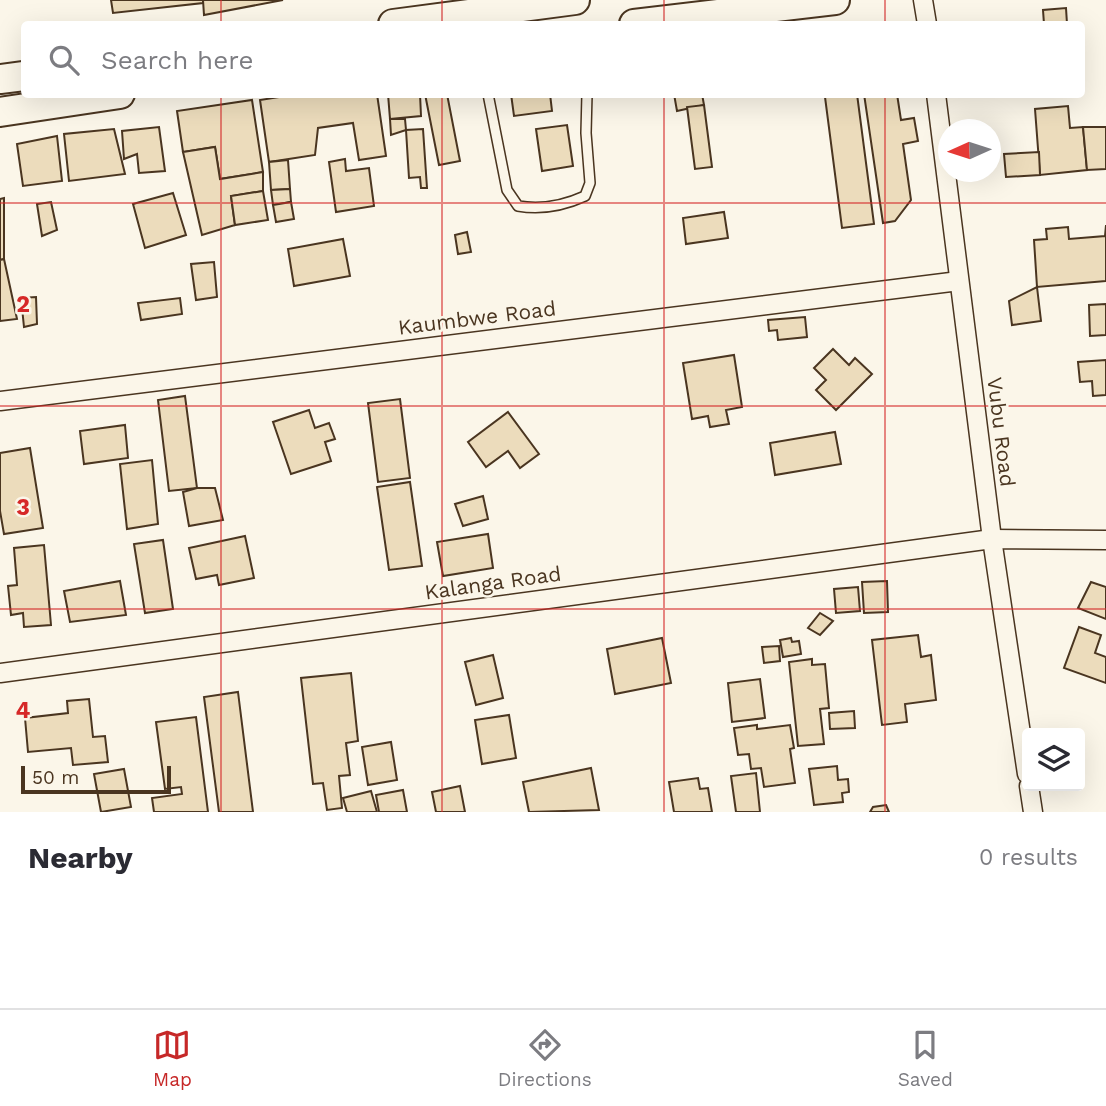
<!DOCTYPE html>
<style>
body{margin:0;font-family:"Work Sans",sans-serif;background:#f7f7f7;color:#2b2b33}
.controls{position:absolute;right:21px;bottom:21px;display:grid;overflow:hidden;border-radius:7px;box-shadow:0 7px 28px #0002}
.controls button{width:63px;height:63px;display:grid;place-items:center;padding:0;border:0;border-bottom:2px solid #e1e1e2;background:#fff;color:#2b2b33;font:35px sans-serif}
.compass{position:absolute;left:938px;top:119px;width:63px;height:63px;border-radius:50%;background:#fff;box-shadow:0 7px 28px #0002;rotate:267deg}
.scale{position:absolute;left:21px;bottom:18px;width:150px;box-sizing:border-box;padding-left:7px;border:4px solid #4a3520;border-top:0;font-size:19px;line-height:24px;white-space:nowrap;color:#4a3520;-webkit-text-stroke:5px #fbf6e9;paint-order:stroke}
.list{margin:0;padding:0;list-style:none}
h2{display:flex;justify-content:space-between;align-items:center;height:91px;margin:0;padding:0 28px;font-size:30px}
h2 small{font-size:23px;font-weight:400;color:#7c7c81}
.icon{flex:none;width:38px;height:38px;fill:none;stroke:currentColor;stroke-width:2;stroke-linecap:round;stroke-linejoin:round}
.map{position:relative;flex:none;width:1106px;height:812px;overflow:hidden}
.search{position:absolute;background:#fff;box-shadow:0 7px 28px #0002;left:21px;right:21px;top:21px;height:77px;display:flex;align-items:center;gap:18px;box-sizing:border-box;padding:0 24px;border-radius:7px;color:#7c7c81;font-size:26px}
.sheet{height:196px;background:#fff}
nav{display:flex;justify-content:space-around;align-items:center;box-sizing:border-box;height:98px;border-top:2px solid #e1e1e2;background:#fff;font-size:19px;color:#7c7c81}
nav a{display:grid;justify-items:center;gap:4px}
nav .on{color:#c62828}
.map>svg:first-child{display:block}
.building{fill:#ecdcbc;stroke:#4a3520;stroke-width:2}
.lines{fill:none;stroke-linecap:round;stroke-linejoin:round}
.service-casing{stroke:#4a3520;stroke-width:12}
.minor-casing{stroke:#4a3520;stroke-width:21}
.primary-casing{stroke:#4a3520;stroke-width:32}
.service{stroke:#fbf6e9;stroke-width:9}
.minor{stroke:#fbf6e9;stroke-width:18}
.primary{stroke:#fbf6e9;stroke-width:28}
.grid{fill:none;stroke:#d62828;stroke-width:2;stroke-opacity:0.55}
.labels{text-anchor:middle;stroke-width:5;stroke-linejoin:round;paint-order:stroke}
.street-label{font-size:21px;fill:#4a3520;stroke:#fbf6e9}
.grid-label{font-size:23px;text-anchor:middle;font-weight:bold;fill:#d62828;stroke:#fbf6e9;stroke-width:5;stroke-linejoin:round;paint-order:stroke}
</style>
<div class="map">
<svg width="1106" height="812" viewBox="0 0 1106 812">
<rect width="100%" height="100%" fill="#fbf6e9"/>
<g class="building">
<polygon points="111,0 203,0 203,3 113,13"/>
<polygon points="203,0 283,0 204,15"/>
<polygon points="1066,8 1067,24 1044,24 1043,10"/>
<polygon points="790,18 792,24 747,24"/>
<polygon points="298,94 377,94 386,156 359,160 353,123 318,128 315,155 269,162 260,100"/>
<polygon points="388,94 420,94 421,116 390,119"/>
<polygon points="425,94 447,94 460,161 439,165"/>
<polygon points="511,94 550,94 552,111 514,116"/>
<polygon points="674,94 702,94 704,105 677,111"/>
<polygon points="841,94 857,94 874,224 842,228 825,97"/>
<polygon points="864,94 897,94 901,120 914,118 918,141 903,144 911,200 895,221 883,223"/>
<polygon points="252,100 263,172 220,179 215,147 183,152 177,111"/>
<polygon points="704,105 712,167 695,169 687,107"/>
<polygon points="1068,106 1070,128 1083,127 1087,170 1040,175 1035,109"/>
<polygon points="390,119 405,119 406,130 391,135"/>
<polygon points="567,125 573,166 542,171 536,129"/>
<polygon points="159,127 165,171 139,173 137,154 124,159 122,131"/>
<polygon points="1083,127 1106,127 1106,169 1087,170"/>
<polygon points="114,129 125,174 69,181 64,134"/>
<polygon points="423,129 427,188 421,188 420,177 409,178 406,130"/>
<polygon points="57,136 62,181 23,186 17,144"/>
<polygon points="215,147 220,179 263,172 263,191 231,196 235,225 202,235 183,152"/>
<polygon points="1039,152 1040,175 1006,177 1004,154"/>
<polygon points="345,159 346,171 369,168 374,206 336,212 329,162"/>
<polygon points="288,160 290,189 271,190 269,162"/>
<polygon points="290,189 291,202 273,205 271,190"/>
<polygon points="263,191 268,220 235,225 231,196"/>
<polygon points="173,193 186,235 145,248 133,204"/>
<polygon points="4,198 4,259 0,260 0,199"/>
<polygon points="51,202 57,230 42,236 37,204"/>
<polygon points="291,202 294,219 276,222 273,205"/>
<polygon points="724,212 728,238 686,244 683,218"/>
<polygon points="1106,225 1106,281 1037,287 1034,240 1047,239 1046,229 1068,227 1069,239 1105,236"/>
<polygon points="467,232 471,252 458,254 455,235"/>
<polygon points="343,239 350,276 294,286 288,249"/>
<polygon points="4,259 17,319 0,321 0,260"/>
<polygon points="214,262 217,297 196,300 191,264"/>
<polygon points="1037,287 1041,321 1012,325 1009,301"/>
<polygon points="36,297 37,324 24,327 21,298"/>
<polygon points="180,298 182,314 141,320 138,303"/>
<polygon points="1106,304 1106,335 1090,336 1089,305"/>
<polygon points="805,317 807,337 778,340 777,330 769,331 768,320"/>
<polygon points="833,349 849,365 855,358 872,374 836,410 816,390 826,380 814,368"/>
<polygon points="734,355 742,407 726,410 729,424 710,427 708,416 692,419 683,363"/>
<polygon points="1106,360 1106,395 1093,396 1092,381 1080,382 1078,362"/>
<polygon points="185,396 197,488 169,491 158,400"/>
<polygon points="400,399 410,478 378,482 368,403"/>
<polygon points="309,410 315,428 329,423 335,439 325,442 331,461 291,474 273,422"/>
<polygon points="508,412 539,454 520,468 508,451 486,467 468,442"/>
<polygon points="125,425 128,458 84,464 80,431"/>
<polygon points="835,432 841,464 775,475 770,443"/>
<polygon points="30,448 43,528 4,534 0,511 0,453"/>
<polygon points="152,460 158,524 127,529 120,464"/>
<polygon points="410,482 422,566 389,570 377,487"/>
<polygon points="197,488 215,488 223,520 189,526 183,492"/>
<polygon points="483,496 488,519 463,526 455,504"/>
<polygon points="488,534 493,568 443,576 437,542"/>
<polygon points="245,536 254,578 219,585 217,575 196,579 189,548"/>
<polygon points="163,540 173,609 145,613 134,544"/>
<polygon points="44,545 51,625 24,627 23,613 11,615 8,586 17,585 14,548"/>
<polygon points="120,581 126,615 70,622 64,591"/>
<polygon points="887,581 888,612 864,613 862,582"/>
<polygon points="1091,582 1106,587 1106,619 1078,608"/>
<polygon points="858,587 860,611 836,613 834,589"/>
<polygon points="820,613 833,621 820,635 808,628"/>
<polygon points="1079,627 1101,635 1095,653 1106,657 1106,683 1064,668"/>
<polygon points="918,635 921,657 931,655 936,700 905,704 907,722 882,725 872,640"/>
<polygon points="662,638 671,683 615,694 607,649"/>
<polygon points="791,638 792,642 799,641 801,654 783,657 780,640"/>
<polygon points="779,646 780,661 764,663 762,647"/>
<polygon points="493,655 503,698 476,705 465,662"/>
<polygon points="812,659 812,665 825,664 829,708 820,709 824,744 798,746 789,662"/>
<polygon points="351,673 358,741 346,743 350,775 339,776 342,808 327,810 323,783 313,784 301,678"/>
<polygon points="760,679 765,718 732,722 728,683"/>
<polygon points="238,692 253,812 219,812 204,697"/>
<polygon points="89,699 93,737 105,736 108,762 73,765 71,748 28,752 25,718 68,713 67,701"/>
<polygon points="854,711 855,728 830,729 829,713"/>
<polygon points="509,715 516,758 482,764 475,720"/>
<polygon points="196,717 208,812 154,812 152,798 182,794 181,787 165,789 156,722"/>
<polygon points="757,725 757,729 790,725 794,748 790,749 795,783 764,787 761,768 751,769 749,754 738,755 734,728"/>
<polygon points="391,742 397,780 368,785 362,747"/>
<polygon points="837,766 838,780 848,779 849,792 842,793 843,802 814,805 809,769"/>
<polygon points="591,768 599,810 529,812 523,782"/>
<polygon points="124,769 131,807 101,812 94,774"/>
<polygon points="756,773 760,812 736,812 731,776"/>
<polygon points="698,778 700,789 708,788 712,812 674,812 669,782"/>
<polygon points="460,786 465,812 436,812 432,792"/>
<polygon points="403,790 407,812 379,812 376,795"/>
<polygon points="371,791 377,812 347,812 343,798"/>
<polygon points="886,805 889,812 870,812 873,807"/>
</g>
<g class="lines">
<g class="service-casing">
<path id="service" d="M 488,94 L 507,190 L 518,206 C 541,210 563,206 585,196 L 590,183 L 586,133 L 587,94"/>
</g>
<g class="minor-casing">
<g id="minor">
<polyline points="923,0 927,24"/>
<polyline points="936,94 992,539 1027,774"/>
<polyline points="0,401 959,281"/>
<polyline points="0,673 992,539 1106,540"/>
<polyline points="1029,786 1033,812"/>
</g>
</g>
<g class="primary-casing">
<g id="primary">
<polyline points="393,24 575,0"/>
<polyline points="634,24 835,0"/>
<polyline points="0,79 24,76"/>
<polyline points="0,112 120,94"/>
</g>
</g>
<use href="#service" class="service"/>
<use href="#minor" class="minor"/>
<use href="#primary" class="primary"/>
</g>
<path class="grid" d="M 221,0 L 221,24M 442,0 L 442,24M 664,0 L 664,24M 885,0 L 885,24M 221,94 L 221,812M 442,94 L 442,812M 664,94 L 664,812M 885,94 L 885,812M 0,203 L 1106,203M 0,406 L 1106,406M 0,609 L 1106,609"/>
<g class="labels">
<g class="street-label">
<text transform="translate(477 318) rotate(-7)" y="7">Kaumbwe Road</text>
<text transform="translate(1001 432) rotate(83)" y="7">Vubu Road</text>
<text transform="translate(493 583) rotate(-8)" y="7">Kalanga Road</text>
</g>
</g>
<g class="grid-label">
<text x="23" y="312">2</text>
<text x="23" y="515">3</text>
<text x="23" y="718">4</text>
</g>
</svg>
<div class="controls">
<button><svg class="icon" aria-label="layers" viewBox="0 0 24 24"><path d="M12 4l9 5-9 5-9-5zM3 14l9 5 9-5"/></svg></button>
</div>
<svg class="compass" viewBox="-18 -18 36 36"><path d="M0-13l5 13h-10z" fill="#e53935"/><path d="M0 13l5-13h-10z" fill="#7c7c81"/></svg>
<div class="scale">50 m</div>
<div class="search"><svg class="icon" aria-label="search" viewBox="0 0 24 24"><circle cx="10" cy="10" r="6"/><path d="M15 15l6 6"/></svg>Search here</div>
</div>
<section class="sheet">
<h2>Nearby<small>0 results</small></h2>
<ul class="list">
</ul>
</section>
<nav>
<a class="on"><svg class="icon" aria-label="map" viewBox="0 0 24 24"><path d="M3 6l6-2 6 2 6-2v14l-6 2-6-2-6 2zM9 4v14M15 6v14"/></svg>Map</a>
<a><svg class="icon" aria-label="directions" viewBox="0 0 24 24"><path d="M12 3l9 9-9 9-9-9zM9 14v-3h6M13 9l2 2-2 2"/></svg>Directions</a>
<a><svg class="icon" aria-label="saved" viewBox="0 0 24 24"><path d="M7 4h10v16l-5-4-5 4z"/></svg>Saved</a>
</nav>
